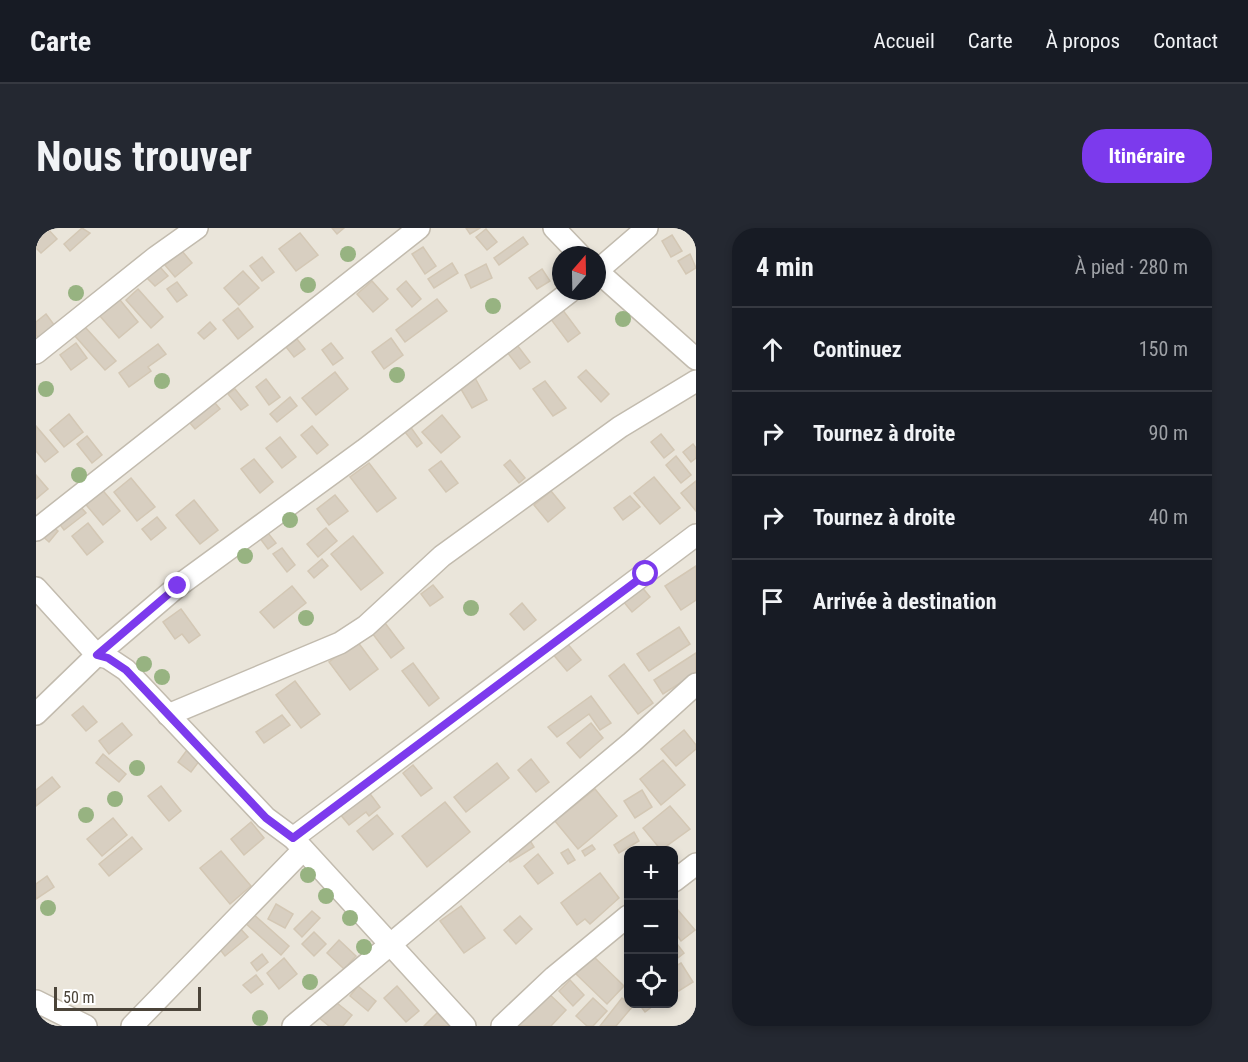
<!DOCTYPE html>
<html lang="fr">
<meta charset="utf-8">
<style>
body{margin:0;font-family:"Roboto Condensed",sans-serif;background:#242831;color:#f1f3f6}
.controls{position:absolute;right:18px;bottom:18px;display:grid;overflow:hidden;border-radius:12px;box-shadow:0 3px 9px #0003}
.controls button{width:54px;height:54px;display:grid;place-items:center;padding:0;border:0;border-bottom:2px solid #363941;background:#171b24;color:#f1f3f6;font:30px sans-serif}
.compass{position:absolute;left:516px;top:18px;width:54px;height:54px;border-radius:50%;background:#171b24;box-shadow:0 3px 9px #0003;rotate:20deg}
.scale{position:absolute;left:18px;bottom:15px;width:147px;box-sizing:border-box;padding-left:6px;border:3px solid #4b4439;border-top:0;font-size:16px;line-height:21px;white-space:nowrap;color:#4b4439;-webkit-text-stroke:4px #fff;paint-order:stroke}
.stop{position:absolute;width:18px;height:18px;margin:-14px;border:4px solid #7c3aed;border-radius:50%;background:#fff}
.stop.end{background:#7c3aed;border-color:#fff;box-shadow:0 2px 6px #0008}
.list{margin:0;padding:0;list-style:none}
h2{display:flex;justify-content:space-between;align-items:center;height:78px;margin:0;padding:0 24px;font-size:26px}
h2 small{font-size:20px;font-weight:400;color:#9ea1a6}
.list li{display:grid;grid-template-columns:39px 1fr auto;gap:18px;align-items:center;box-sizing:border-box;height:84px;padding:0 24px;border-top:2px solid #363941}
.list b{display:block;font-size:22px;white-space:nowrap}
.list em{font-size:20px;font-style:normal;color:#9ea1a6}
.icon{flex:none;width:33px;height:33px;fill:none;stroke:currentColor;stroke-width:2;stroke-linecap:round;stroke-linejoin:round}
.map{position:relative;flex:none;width:660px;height:798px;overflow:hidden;border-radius:24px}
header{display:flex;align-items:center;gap:36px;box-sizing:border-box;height:84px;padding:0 30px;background:#171b24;border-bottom:2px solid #363941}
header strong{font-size:28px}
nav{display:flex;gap:33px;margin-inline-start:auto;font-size:21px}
.intro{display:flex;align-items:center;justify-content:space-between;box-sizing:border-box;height:144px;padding:0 36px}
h1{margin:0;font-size:42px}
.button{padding:15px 27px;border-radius:24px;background:#7c3aed;color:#fff;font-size:21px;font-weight:700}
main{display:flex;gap:36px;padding:0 36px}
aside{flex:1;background:#171b24;border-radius:24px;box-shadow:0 3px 9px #0003}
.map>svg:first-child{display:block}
.residential{fill:#eae5da;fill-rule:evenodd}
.building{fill:#d8cfc1;stroke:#d3c7b4;stroke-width:1.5}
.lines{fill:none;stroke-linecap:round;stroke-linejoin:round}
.minor-casing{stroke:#c2bbae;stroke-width:24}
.minor{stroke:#fff;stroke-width:21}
.tree{fill:#97b381}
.route{stroke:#7c3aed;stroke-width:8}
</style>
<header>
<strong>Carte</strong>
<nav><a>Accueil</a><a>Carte</a><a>À propos</a><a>Contact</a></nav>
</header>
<div class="intro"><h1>Nous trouver</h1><a class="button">Itinéraire</a></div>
<main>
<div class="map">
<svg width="660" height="798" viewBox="0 0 660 798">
<rect width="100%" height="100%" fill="#f6f3ec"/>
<path class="residential" d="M 0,0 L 660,0 L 660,798 L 0,798 ZM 525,27 L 561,27 L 561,63 L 525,63 ZM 592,622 L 638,622 L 638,776 L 592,776 Z"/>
<g class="building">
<polygon points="0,0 11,0 21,11 5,25 0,20"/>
<polygon points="46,0 54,5 34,23 28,16"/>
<polygon points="296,0 308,0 301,6"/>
<polygon points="430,0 444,0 434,6"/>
<polygon points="450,1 461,14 451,22 440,9"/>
<polygon points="264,5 282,27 260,43 243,21"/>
<polygon points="636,7 646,23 635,29 626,13"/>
<polygon points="487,9 492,16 463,37 458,30"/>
<polygon points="387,19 400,38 389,46 376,26"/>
<polygon points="146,23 156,35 139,49 129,37"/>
<polygon points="654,26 660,40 650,46 642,33"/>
<polygon points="226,29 238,44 226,53 214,38"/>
<polygon points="416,35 422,45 398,60 392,51"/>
<polygon points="450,36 456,50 435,60 429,47"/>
<polygon points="124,39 132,48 119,58 111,50"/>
<polygon points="506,41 514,53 501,61 493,50"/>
<polygon points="207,43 223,60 203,77 188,60"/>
<polygon points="336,53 352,71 337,84 321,66"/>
<polygon points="370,53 385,71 376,79 361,61"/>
<polygon points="141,54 151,67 141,74 131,61"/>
<polygon points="102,61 127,89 115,100 90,72"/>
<polygon points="401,71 411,83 369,114 360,102"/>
<polygon points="84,72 102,94 83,110 64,88"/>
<polygon points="523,77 544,105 532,114 511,86"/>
<polygon points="202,80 217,99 202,111 187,92"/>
<polygon points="10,86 19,98 3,111 0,107 0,94"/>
<polygon points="174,94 180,101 168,111 162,105"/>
<polygon points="49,99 80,133 69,142 39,108"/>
<polygon points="355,110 367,127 348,141 336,124"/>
<polygon points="261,111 269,121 258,129 250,119"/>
<polygon points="478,113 494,134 484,141 468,120"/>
<polygon points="40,115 51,130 35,142 24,127"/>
<polygon points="295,115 307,130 297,137 286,122"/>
<polygon points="122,116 130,126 112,139 115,143 93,159 83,145"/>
<polygon points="550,142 573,166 565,174 542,149"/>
<polygon points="299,144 312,161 280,187 266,170"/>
<polygon points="438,148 451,172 436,180 422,156"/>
<polygon points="230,151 244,169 233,177 220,159"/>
<polygon points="509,153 530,180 517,188 497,161"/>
<polygon points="199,161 212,177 205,182 192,166"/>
<polygon points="254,169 261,178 241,194 234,186"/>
<polygon points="179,175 184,181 159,201 154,195"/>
<polygon points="33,186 47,204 28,219 14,202"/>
<polygon points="406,187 424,209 405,225 386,204"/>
<polygon points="371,194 386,215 381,219 365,199"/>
<polygon points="0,198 22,224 9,234 0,223"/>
<polygon points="276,198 292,217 281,226 265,207"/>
<polygon points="625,206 638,222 628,230 615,214"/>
<polygon points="51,208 66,227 56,235 41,216"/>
<polygon points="244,209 260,229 246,240 230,220"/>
<polygon points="657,216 660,220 660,230 655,234 647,224"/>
<polygon points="640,228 655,247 645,255 630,237"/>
<polygon points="218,231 237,254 224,265 205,241"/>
<polygon points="474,232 489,250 483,255 468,237"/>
<polygon points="405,233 422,255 410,264 393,242"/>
<polygon points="333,235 360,270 341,284 314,249"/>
<polygon points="0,247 12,261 0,271"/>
<polygon points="618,249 644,280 624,296 598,265"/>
<polygon points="95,250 119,279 101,293 78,264"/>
<polygon points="660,253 660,283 645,265"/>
<polygon points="64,259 84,283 67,297 47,273"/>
<polygon points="515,263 529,280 512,294 498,277"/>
<polygon points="299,267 312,283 293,297 281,281"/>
<polygon points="594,268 604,279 587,292 578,280"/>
<polygon points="158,272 182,302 164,316 140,287"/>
<polygon points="43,277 50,285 28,302 22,294"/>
<polygon points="121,289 130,300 115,312 106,301"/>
<polygon points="52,295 67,314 51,327 36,308"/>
<polygon points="14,296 22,303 13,314 5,307"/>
<polygon points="228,300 240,315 232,321 220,305"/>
<polygon points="290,300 301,313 282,329 271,316"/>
<polygon points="317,308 347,345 325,362 295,326"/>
<polygon points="246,320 259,337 251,344 237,326"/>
<polygon points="286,331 292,338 278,350 272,343"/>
<polygon points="660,338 660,372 645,382 629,358"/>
<polygon points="397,357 407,369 394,378 385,366"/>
<polygon points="256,358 270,375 238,400 224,384"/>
<polygon points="605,358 614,369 596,384 587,373"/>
<polygon points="486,375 500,392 488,402 474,386"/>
<polygon points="145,381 164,407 153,415 146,406 139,411 127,394"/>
<polygon points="349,395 368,420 355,430 336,405"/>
<polygon points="643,399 654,416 613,443 601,426"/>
<polygon points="321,413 342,441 314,462 293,434"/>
<polygon points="530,414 545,432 531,443 516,425"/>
<polygon points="660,425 660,445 627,466 618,452"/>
<polygon points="377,435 403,470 393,478 366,443"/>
<polygon points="588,436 617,475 602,486 573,448"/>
<polygon points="259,453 284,486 265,500 240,467"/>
<polygon points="555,468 575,495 564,502 553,486 521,509 512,499"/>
<polygon points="47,478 61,494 50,503 36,487"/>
<polygon points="246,487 254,497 228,515 220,504"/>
<polygon points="86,495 96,507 73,526 63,513"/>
<polygon points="555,495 567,510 544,530 531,515"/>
<polygon points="648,502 660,517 660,521 640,538 625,521"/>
<polygon points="151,522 164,532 155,544 142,534"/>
<polygon points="67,526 90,546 83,554 60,535"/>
<polygon points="495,531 513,554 500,564 482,542"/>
<polygon points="627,532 649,557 625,577 604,551"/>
<polygon points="461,535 473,550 430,584 418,569"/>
<polygon points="377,537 396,560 385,568 367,545"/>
<polygon points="16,549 24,559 0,578 0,562"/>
<polygon points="125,558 145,583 133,593 112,568"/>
<polygon points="559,561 581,588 542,621 519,593"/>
<polygon points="606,562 616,579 599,590 588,573"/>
<polygon points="332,563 344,579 333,588 330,584 313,597 303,585"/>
<polygon points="409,574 434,604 391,639 366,608"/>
<polygon points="634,578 654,601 625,622 607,600"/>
<polygon points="341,587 357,606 337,622 321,603"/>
<polygon points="77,590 91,607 66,628 51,611"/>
<polygon points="215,594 228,610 208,627 195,611"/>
<polygon points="598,604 603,613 583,625 578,617"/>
<polygon points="96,609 106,621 73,648 63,636"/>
<polygon points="493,611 498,619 474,634 469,626"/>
<polygon points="556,617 559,621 549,628 546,623"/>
<polygon points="532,621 539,632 532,636 525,625"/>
<polygon points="185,623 215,658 194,676 164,640"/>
<polygon points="502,626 517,645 502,656 488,638"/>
<polygon points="564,645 583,670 554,696 549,691 541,697 525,675"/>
<polygon points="11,648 18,659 0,671 0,656"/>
<polygon points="240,676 257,686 249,700 232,691"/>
<polygon points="425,678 449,710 428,725 404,693"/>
<polygon points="641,681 659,702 645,713 638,703 638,684"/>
<polygon points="276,683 284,690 266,709 258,701"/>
<polygon points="216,685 253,718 245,727 208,694"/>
<polygon points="484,688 496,701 480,716 468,702"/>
<polygon points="201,697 212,709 189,728 179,715"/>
<polygon points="278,704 290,716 278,728 266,716"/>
<polygon points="303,712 320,728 308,741 291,725"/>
<polygon points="638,712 648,725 638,733"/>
<polygon points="226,726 232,734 221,743 215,735"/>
<polygon points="557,728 588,758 571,776 540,746"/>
<polygon points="248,730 261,746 243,761 231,745"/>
<polygon points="645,735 657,754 638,766 638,739"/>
<polygon points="220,747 227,756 215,765 207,757"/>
<polygon points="534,752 548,767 537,778 523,763"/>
<polygon points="322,758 340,773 332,783 314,768"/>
<polygon points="361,758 383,783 370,794 348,770"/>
<polygon points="510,763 530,782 515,798 477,798"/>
<polygon points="557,770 571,783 557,798 551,798 540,788"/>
<polygon points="586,770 597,778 580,798 564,798"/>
<polygon points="296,771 316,787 307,798 293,798 282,789"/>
<polygon points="603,776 615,776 617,778 609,784"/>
<polygon points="401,785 414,798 388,798"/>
</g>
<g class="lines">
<g class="minor-casing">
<g id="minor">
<polyline points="518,0 544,27"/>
<polyline points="561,43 660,131"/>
<polyline points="561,43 611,0"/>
<polyline points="0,125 120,29 161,0"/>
<polyline points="0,302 383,0"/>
<polyline points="0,360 61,427 72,430 90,442 230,590 257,610 429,798"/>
<polyline points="0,486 61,427 142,358 328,222 535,63"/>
<polyline points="132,487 304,415 330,398 406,328 584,199 660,153"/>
<polyline points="257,610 660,307"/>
<polyline points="638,653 660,636"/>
<polyline points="0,773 50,798"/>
<polyline points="96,798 267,622"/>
<polyline points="257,798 596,514 660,456"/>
<polyline points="466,798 518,749 592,688"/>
</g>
</g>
<use href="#minor" class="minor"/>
</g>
<g class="tree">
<circle cx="312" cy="26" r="8"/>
<circle cx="272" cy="57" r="8"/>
<circle cx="40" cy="65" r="8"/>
<circle cx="457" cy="78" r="8"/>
<circle cx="587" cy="91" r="8"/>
<circle cx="361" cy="147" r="8"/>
<circle cx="126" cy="153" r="8"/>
<circle cx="10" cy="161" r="8"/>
<circle cx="43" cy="247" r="8"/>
<circle cx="254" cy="292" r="8"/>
<circle cx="209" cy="328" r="8"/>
<circle cx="435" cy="380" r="8"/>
<circle cx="270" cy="390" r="8"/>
<circle cx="108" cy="436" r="8"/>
<circle cx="126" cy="449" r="8"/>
<circle cx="101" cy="540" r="8"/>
<circle cx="79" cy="571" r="8"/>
<circle cx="50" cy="587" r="8"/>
<circle cx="272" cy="647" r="8"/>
<circle cx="290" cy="668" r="8"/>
<circle cx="12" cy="680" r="8"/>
<circle cx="314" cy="690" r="8"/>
<circle cx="328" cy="719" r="8"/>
<circle cx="274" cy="754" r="8"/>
<circle cx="224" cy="790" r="8"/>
</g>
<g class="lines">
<polyline class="route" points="142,358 61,427 72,430 90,442 230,590 257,610 610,346"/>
</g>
</svg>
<div class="controls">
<button>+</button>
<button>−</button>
<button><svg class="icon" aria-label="locate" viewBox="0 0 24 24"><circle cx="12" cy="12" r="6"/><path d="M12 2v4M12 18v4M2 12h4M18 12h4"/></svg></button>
</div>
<svg class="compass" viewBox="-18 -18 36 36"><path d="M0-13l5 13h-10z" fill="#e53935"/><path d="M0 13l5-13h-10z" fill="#9ea1a6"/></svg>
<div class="scale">50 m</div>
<div class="stop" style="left:610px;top:346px"></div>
<div class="stop end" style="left:142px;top:358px"></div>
</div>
<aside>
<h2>4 min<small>À pied · 280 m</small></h2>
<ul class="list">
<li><svg class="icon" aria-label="ahead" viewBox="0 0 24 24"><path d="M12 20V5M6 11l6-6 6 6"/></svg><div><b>Continuez</b></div><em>150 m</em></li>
<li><svg class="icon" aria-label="right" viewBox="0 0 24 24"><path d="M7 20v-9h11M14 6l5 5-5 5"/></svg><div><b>Tournez à droite</b></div><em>90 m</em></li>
<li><svg class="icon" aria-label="right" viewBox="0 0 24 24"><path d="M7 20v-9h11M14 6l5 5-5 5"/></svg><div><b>Tournez à droite</b></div><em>40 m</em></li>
<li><svg class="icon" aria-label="arrive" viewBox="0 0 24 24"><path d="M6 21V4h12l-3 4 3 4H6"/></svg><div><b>Arrivée à destination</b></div></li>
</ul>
</aside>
</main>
